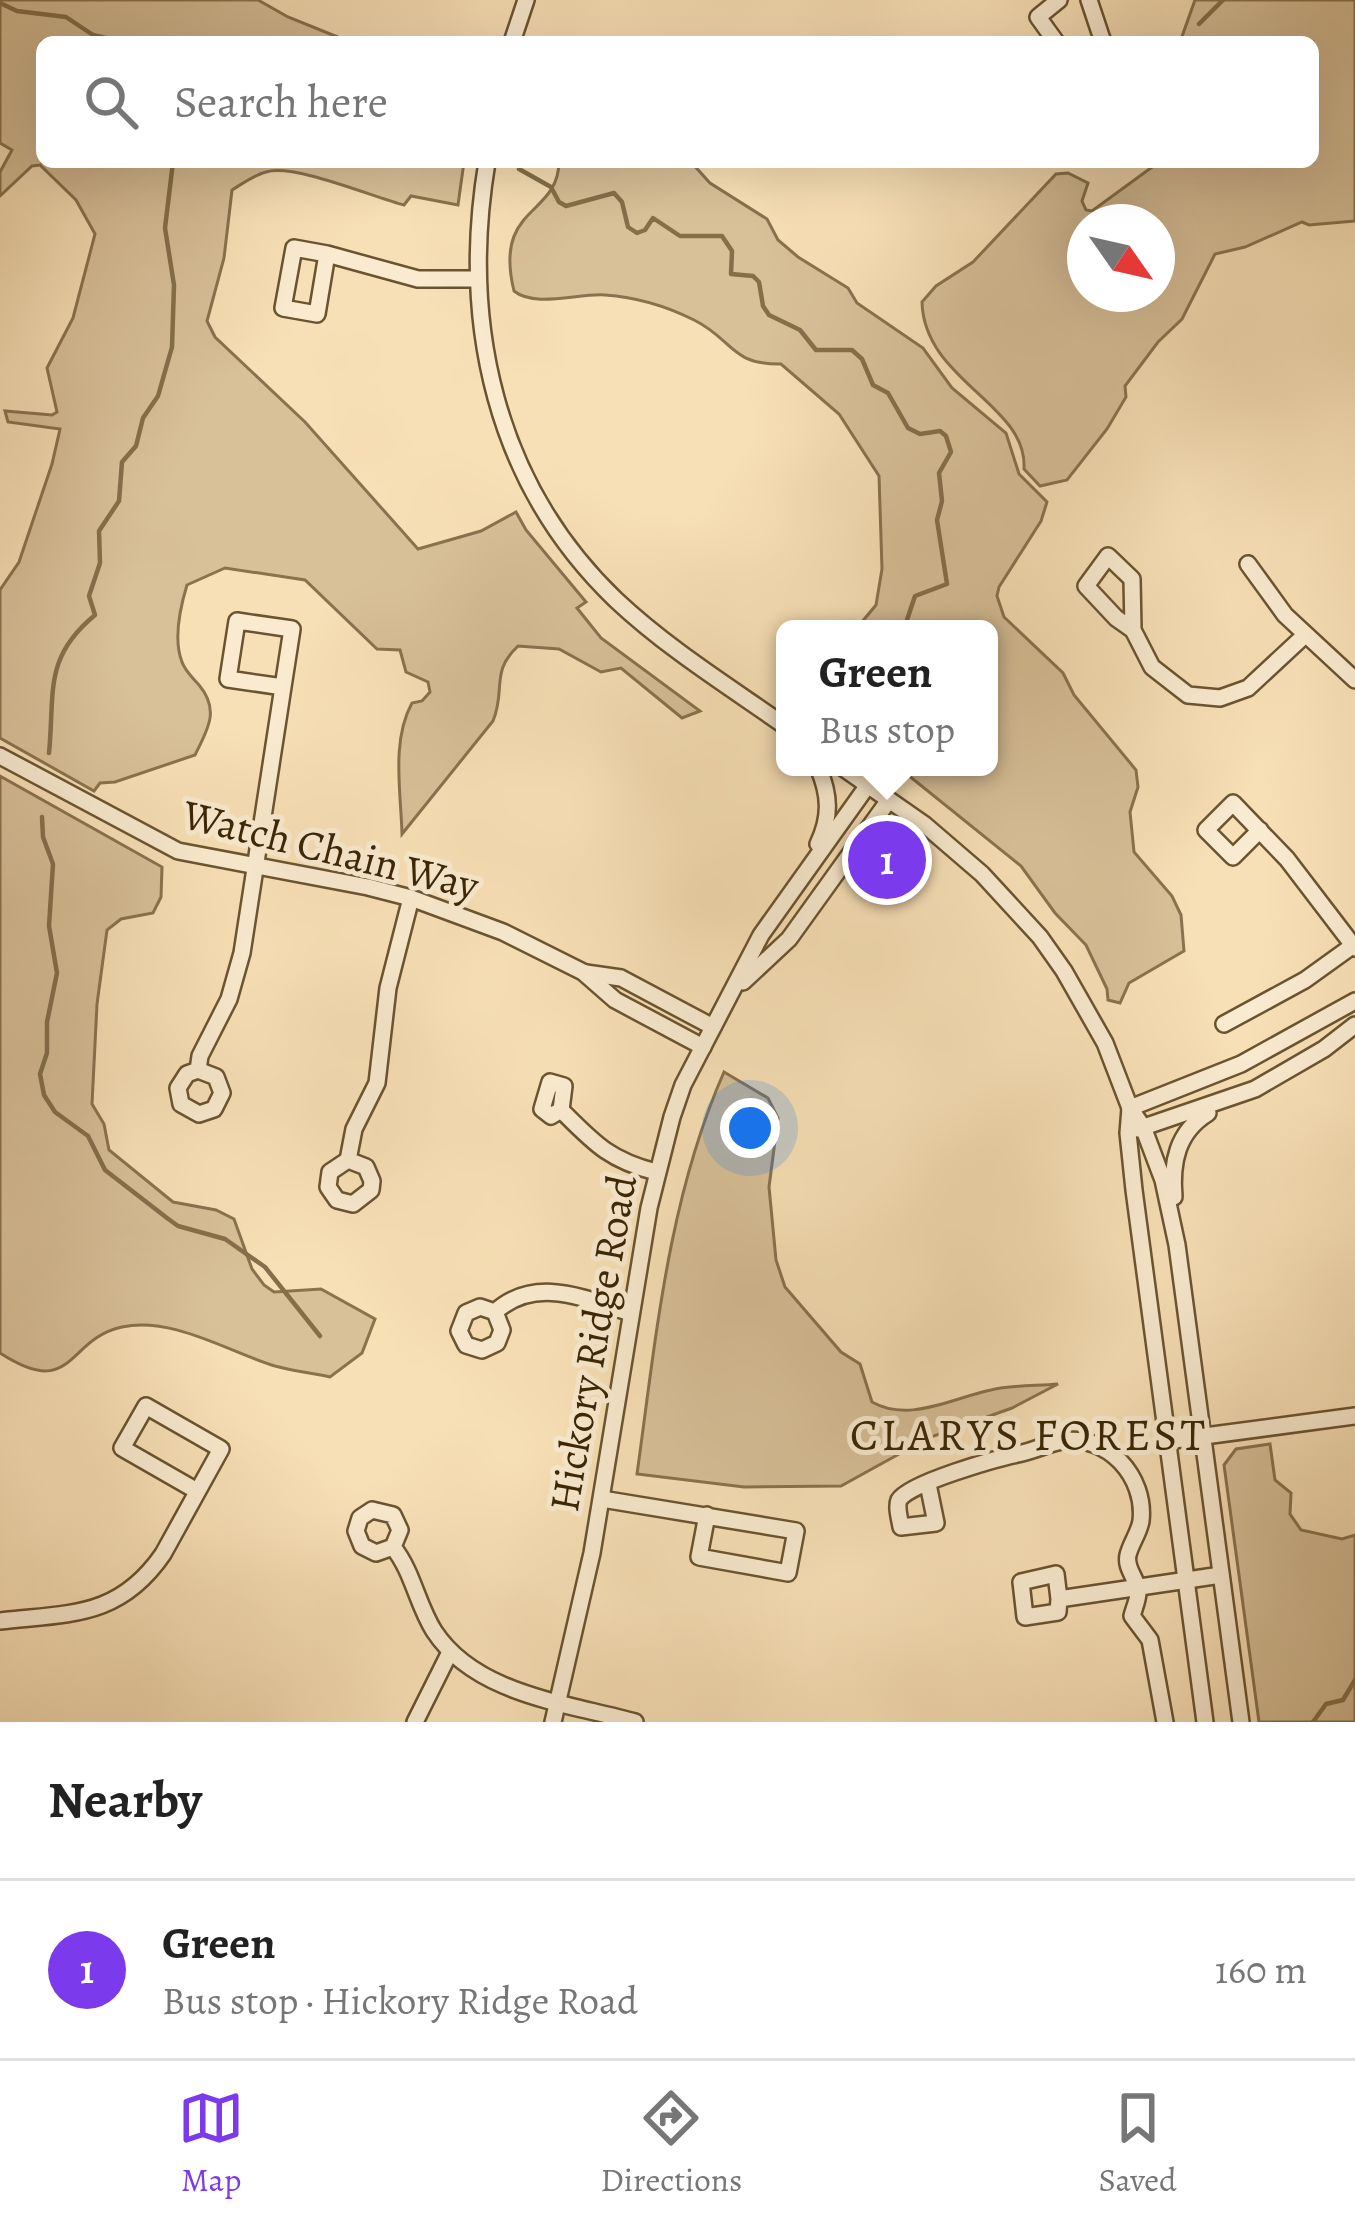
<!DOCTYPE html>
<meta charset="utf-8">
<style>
body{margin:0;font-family:Alegreya,serif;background:#f6f6f6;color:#222}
.compass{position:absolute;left:1067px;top:204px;width:108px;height:108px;border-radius:50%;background:#fff;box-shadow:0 12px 48px #0002;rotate:124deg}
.you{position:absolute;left:750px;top:1128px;width:42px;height:42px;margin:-30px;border:9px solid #fff;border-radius:50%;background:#1a73e8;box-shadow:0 0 0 18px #1a73e833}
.badge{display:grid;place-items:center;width:78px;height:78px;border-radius:50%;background:#7c3aed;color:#fff;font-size:39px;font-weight:700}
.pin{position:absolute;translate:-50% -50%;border:6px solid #fff;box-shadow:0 3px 12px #0006}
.popup{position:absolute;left:776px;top:620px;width:222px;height:156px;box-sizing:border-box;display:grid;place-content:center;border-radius:18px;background:#fff;filter:drop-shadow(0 3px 9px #0005);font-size:39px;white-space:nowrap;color:#767676}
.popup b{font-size:45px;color:#222}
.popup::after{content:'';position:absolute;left:50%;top:100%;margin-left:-24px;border:24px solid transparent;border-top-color:#fff}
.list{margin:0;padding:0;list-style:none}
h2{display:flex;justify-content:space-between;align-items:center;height:156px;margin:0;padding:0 48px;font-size:51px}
h2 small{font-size:39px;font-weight:400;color:#767676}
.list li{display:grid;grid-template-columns:78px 1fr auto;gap:36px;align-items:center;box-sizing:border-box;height:180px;padding:0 48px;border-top:3px solid #e0e0e0}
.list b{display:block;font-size:45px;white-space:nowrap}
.list p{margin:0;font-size:39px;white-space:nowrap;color:#767676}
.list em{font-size:39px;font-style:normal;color:#767676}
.icon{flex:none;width:66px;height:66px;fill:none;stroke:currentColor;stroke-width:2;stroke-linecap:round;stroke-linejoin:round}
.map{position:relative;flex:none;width:1355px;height:1722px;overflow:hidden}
.search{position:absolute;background:#fff;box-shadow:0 12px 48px #0002;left:36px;right:36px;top:36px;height:132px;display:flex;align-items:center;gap:30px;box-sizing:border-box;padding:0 42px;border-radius:18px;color:#767676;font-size:45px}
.sheet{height:336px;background:#fff}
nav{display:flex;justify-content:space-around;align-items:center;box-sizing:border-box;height:168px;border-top:3px solid #e0e0e0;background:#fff;font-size:33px;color:#767676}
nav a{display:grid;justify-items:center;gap:6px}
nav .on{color:#7c3aed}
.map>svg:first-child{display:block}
.green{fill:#d8c098;stroke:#89724e;stroke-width:3;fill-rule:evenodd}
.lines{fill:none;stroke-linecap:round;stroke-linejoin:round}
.stream{stroke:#856f4a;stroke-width:4.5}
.minor-casing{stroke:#6a5430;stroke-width:20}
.minor{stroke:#faebd0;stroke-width:15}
.labels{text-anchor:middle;stroke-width:10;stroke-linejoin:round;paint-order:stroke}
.street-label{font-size:42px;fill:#3a2504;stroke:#faebd0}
.neighbourhood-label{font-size:45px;letter-spacing:3px;fill:#3a2504;stroke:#faebd0}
</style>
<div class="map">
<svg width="1355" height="1722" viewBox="0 0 1355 1722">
<rect width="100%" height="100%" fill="#f8e0b6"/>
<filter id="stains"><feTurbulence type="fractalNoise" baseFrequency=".00167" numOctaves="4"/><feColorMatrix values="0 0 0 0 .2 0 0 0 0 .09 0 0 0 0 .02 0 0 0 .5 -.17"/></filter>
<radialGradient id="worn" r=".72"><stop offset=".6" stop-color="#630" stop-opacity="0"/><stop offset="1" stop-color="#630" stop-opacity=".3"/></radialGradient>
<g class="green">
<path d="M 0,0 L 258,0 L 288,17 L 350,42 L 42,42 L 42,162 L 464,162 L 458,205 L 411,196 L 404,205 C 373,197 293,163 266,172 C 254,175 242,184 232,190 L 224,258 L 207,321 L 215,337 L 305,422 L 418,549 L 481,531 L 516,512 L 526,530 L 586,602 L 577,608 L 601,638 L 700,711 L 682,718 L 621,668 L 601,672 L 559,649 L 518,646 C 490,672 506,690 493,721 L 402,834 C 401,793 391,741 412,703 L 422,701 L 430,692 L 428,682 L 406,672 L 400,650 L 377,649 L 305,580 L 225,568 L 187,585 C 180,608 173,639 182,662 C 185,671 193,678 199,685 C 220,710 208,729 195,755 L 115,782 L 100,783 L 94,791 L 0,738 L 0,590 L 19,562 L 52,464 L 60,429 L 8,422 L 5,411 L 52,415 L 57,412 L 47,368 L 73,318 L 95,234 L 76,200 L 40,165 L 32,166 L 0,196 L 0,172 L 12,150 L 0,143 Z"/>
<path d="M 1195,0 L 1355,0 L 1355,221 L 1309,225 L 1302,222 L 1245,247 L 1215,254 L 1182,319 L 1158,342 L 1125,386 L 1126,397 L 1107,429 L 1067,480 L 1040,486 L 1024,469 C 1028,404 924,381 922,302 L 936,286 L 973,262 L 1056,174 L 1068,173 L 1088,183 L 1082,201 L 1086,210 L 1092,211 L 1159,162 L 1313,162 L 1313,42 L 1180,42 ZM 1085,222 L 1157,222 L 1157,294 L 1085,294 Z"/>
<path d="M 559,162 L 691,162 L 710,183 L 767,219 L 778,240 L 798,257 L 848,288 L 857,303 L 923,348 L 952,388 L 1006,433 L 1019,474 L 1047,502 L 1041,521 L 999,587 L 997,596 L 1004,617 L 1063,673 L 1074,695 L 1136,770 L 1138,787 L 1130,812 L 1134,852 L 1172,896 L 1181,915 L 1184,951 L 1129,983 L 1120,1003 L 1108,1000 L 1107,989 L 1086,945 L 1055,913 L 1021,866 L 898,767 L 989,767 L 989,629 L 856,629 L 876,605 L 882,569 L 879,476 L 839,414 L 781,364 C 730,365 733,339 694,320 C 666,306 635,297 605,295 C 578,293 535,308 514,291 C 493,205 558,217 559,162 Z"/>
<path d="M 0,776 L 162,867 L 161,897 L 153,913 L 121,919 L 107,930 L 97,1004 L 92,1104 L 104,1124 L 109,1150 L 173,1202 L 216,1210 L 234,1219 L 252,1269 L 264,1285 L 274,1292 L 321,1289 L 375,1319 L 362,1353 L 330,1377 C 312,1373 293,1371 275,1366 C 229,1352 172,1316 122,1327 C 66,1339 74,1401 0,1353 Z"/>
<path d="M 724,1072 L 768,1098 L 778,1118 L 769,1187 L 776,1260 L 785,1287 L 841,1352 L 860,1364 L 872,1402 C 909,1423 952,1398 991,1390 C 1012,1385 1036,1386 1058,1384 L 1012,1408 L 928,1438 L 841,1486 L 744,1487 L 637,1474 C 656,1338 668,1199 724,1072 Z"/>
<polygon points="1270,1444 1275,1480 1291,1493 1290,1514 1301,1530 1342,1539 1355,1535 1355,1722 1259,1722 1224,1465 1236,1449"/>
</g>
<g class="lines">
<g class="stream">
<polyline points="0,3 17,11 66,17 93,35 123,42"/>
<polyline points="1199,24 1223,0"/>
<polyline points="519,169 551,187 559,202 566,206 614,193 622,202 628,227 637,233 645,230 653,218 680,236 722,236 732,251 731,274 753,276 759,282 763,306 769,315 800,330 816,350 852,350 862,359 873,385 888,393 908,428 920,434 940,431 946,436 951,452 939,473 942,501 937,520 947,584 915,596 904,629"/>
<path d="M 49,753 C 55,692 43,658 95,615 L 89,596 L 100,563 L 99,531 L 119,501 L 122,462 L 136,446 L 143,418 L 158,396 L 172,347 L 174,285 L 165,228 L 173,162"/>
<polyline points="42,817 43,837 53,864 49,926 57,973 47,1022 47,1053 40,1074 44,1095 55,1112 88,1136 105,1170 167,1218 178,1226 225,1239 265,1267 320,1336"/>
<polyline points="1313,1722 1326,1704 1343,1700 1355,1680"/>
</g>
<g class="minor-casing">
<g id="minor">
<polyline points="1089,0 1103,42"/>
<polyline points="512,42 526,0"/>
<polyline points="1056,42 1038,17 1059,0"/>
<path d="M 487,162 C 460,323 495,484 616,600 C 667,648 728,686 785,726"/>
<polyline points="327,254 294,248 283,308 317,314 327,254 418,279 476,279"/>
<polyline points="1248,564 1285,615 1355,680"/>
<polyline points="1133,630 1132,579 1108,556 1086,586 1116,618 1133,630 1152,667 1188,695 1220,698 1248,688 1305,635"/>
<polyline points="0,756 178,851 368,887 411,898 503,932 583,972 615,1000 703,1047"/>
<path d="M 818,767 C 830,795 831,817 818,844"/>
<polyline points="842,767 925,825 982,874 1040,937 1064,971 1105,1043 1130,1108 1143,1127 1163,1180 1177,1245 1241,1722"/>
<polyline points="1260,830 1233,857 1206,830 1233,803 1287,859 1355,948"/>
<polyline points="586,973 621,978 713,1027"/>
<polyline points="743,982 789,939 889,800"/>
<polyline points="1224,1024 1305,980 1355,944"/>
<polyline points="198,1070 216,1077 222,1093 214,1109 199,1114 181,1104 178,1088 187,1074 198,1070 200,1056 229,999 242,953 283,687 228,679 237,621 292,629 283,687"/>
<polyline points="1130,1108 1128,1133 1134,1190 1205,1722"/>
<polyline points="1130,1108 1241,1064 1355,1001"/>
<path d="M 561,1110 L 551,1116 L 542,1109 L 550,1082 L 564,1086 L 561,1110 C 594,1143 609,1160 656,1172"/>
<polyline points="1138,1129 1255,1089 1324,1049 1355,1025"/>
<polyline points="348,1160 330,1172 328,1187 337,1200 353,1204 371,1190 372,1181 366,1167 348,1160 354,1129 377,1083 388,988 411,898"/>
<path d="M 1174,1197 C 1171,1163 1177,1132 1208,1113"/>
<path d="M 495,1312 L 480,1307 L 466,1313 L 459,1331 L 466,1345 L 482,1350 L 497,1343 L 502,1330 L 495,1312 C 536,1275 585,1299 631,1313"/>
<polyline points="1167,1441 1355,1416"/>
<path d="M 928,1484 L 936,1523 L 901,1527 C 900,1520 896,1507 899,1500 C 909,1483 998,1458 1018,1454 C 1033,1451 1047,1444 1062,1441 C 1108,1434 1146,1477 1141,1521 C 1139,1533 1131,1543 1128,1555 C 1125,1568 1136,1577 1138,1590 C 1139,1598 1134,1608 1132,1616 L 1150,1640 L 1165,1722"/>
<polyline points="602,1499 796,1531 788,1573 699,1557 707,1515"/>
<path d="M 393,1547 L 400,1530 L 393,1515 L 372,1510 L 360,1518 L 356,1531 L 362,1546 L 376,1553 L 393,1547 C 413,1572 417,1604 434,1631 C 476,1695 567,1703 635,1722"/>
<polyline points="1059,1599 1058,1612 1025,1617 1021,1582 1056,1574 1059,1599 1221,1575"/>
<path d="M 0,1621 C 70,1613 119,1618 163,1554 L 221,1449 L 146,1406 L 122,1448 L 197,1491"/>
<polyline points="415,1722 450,1652"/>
<polyline points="553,1722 592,1553 649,1208 672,1117 683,1085 761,935 868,785"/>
</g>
</g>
<use href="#minor" class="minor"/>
</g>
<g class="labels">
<g class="street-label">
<text transform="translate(331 849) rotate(14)" y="15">Watch Chain Way</text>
<text transform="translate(592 1343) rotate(-80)" y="15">Hickory Ridge Road</text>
</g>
<g class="neighbourhood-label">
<text x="1029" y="1450">CLARYS FOREST</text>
</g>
</g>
<rect width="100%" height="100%" filter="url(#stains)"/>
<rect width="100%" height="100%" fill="url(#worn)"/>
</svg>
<svg class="compass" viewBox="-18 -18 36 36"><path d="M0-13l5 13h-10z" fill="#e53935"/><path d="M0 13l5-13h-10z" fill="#767676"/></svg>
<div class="you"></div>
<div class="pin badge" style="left:887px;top:860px">1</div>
<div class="popup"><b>Green</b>Bus stop</div>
<div class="search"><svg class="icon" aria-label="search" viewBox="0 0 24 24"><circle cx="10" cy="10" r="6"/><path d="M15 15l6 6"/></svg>Search here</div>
</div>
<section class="sheet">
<h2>Nearby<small></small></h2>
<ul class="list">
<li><span class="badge">1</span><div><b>Green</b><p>Bus stop · Hickory Ridge Road</p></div><em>160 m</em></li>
</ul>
</section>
<nav>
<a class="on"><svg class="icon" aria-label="map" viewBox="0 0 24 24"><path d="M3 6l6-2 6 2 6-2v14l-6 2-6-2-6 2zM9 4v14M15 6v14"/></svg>Map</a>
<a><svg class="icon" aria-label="directions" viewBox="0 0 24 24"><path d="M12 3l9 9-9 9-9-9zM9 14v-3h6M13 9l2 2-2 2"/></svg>Directions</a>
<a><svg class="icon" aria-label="saved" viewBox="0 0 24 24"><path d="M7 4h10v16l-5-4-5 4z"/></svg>Saved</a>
</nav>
